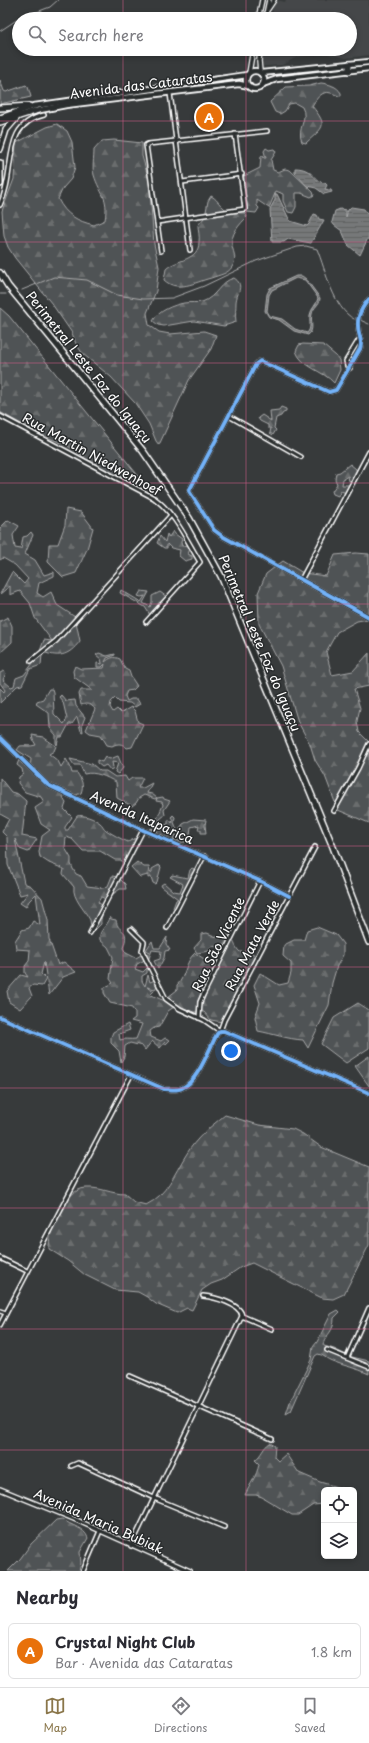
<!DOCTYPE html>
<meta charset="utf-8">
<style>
body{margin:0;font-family:"Playpen Sans",sans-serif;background:#f2f2f3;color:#2b2b33}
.controls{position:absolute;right:12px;bottom:12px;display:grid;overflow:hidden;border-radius:6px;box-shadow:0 2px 6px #0003}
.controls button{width:36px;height:36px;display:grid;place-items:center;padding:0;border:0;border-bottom:1px solid #e1e1e2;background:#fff;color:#2b2b33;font:20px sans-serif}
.you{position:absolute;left:231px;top:1051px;width:14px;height:14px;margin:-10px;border:3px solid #fff;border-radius:50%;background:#1a73e8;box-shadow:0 0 0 6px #1a73e833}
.badge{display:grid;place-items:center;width:26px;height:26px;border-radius:50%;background:#8a764a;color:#fff;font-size:13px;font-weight:700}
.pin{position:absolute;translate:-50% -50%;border:2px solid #fff;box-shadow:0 1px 4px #0006}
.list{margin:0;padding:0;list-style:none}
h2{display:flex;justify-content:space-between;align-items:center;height:52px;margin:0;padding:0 16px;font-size:17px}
h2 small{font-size:13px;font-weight:400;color:#7c7c81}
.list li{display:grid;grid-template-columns:26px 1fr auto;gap:12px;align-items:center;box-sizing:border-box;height:56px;margin:0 8px 8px;padding:0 8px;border:1px solid #e1e1e2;border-radius:6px}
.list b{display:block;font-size:15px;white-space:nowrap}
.list p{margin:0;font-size:13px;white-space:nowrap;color:#7c7c81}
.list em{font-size:13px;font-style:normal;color:#7c7c81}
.icon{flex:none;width:22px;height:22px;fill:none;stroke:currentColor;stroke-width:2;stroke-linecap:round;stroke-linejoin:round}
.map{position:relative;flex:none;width:369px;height:1571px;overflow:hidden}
.search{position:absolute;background:#fff;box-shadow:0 2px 6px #0003;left:12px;right:12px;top:12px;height:44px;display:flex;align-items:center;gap:10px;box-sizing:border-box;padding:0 14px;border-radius:22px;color:#7c7c81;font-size:15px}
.sheet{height:116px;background:#fff}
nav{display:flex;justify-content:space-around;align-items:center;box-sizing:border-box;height:56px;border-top:1px solid #e1e1e2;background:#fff;font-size:11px;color:#7c7c81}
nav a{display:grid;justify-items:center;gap:2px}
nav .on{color:#8a764a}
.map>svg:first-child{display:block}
.built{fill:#444748}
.forest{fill:url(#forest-firs);stroke:#a8a9aa}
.water{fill:url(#water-rules);stroke:#adaeaf;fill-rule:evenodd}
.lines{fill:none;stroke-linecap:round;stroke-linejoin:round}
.stream{stroke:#adaeaf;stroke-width:1}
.minor-casing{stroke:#fff;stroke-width:6}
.tertiary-casing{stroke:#fff;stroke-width:6}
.primary-casing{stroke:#fff;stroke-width:8}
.trunk-casing{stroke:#fff;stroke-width:8}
.minor{stroke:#2a2d2e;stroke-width:3}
.tertiary{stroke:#2a2d2e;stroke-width:3.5}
.primary{stroke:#2a2d2e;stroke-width:4.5}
.trunk{stroke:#2a2d2e;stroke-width:5}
.cycleway-casing{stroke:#2a2d2e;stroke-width:6}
.cycleway{stroke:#73b2f8;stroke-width:4}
.grid{fill:none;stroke:#d45d8c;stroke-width:1;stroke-opacity:0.55}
.labels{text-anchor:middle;stroke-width:3;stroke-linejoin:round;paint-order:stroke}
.street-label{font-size:13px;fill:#fff;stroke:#2a2d2e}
</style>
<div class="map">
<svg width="369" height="1571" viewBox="0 0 369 1571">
<defs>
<pattern id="forest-firs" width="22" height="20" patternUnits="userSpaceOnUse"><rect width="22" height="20" fill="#505354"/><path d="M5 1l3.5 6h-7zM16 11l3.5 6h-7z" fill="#6a6d6e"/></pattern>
<pattern id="water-rules" width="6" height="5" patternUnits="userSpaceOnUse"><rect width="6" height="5" fill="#767879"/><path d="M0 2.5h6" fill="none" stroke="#616262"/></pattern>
</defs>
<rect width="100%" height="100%" fill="#373a3b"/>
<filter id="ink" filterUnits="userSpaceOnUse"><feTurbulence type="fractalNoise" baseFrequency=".025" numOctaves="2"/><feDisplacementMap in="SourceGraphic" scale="8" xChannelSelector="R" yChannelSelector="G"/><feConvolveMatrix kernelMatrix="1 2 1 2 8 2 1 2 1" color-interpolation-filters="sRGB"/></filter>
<g filter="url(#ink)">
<polygon class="built" points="277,0 285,2 286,0 369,0 369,55 346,58 327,54 297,57 282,65 264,66 260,60 263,49 350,49 350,19 271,19 274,3"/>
<g class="forest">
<polygon points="0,80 4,91 6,92 26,85 28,87 31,97 0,104"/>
<path d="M 321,83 C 329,84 337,86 341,93 L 341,96 C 337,96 335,94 331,93 C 322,90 316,99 312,106 C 329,127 323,127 306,143 L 302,142 C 296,129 309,119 302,107 L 295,103 L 289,104 L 285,111 L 280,114 L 275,112 L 270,102 L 286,87 L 309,86 Z"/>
<path d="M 57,124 L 67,131 L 72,142 L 75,167 L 71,179 L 63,188 L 58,199 C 66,215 77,221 94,225 L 105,220 C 109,196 100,195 94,175 C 92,168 94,158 94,150 L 102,141 L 114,140 L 142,143 L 142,156 L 149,180 L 154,244 L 159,267 L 156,291 L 147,313 L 149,325 L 159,332 L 170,334 L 204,331 L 216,335 L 211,349 L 189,380 L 159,445 L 156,441 L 149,424 L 135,403 L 111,377 L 83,354 L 76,344 L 72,333 L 52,304 L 15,258 L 8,247 L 4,236 L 2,211 L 14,179 L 16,143 L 47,127 Z"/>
<polygon points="266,148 269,150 274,149 276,152 271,160 273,170 278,172 285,169 290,170 313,192 314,195 311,197 301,193 296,193 296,207 293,213 288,212 283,201 283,194 276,191 269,208 257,200 257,206 259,208 256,213 247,212 244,176 260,168 261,156 263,156 264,158 266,158 264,151"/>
<path d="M 211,196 C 217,199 218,203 223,207 C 227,212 238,213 245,213 L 247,217 C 240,224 230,234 232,246 C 234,254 237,259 232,267 C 228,274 219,275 211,278 C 195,282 178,293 164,280 L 166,269 C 176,259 199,261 199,242 C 200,236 198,231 198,225 L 205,217 L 208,201 Z"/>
<path d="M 234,278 C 245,285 237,292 236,302 C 236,308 235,315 236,322 L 224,326 L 194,321 L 164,326 L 158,325 L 153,321 C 158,311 173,305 184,303 C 190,302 197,303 202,302 C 217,297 220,281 234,278 Z"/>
<polygon points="0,308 9,316 136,473 140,480 137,485 87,460 78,452 64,444 39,434 0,412"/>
<path d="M 303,344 L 323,345 L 336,356 L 339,360 L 340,370 L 334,383 C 324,371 301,367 296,351 L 299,345 Z"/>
<polygon points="281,407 286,409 286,412 283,413 281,416 276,418 274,428 276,430 273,435 270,433 271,428 268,428 268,425 260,421 258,418 262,415 271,421 270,411 279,410"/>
<polygon points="350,464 356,469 357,473 352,480 349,481 348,476 343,479 342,485 351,485 346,493 341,491 338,496 333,494 332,491 337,484 335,479 336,473 340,472"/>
<polygon points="66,509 81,512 93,528 87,549 76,573 63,577 48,562 49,544 58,544 65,525"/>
<path d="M 8,520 L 19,526 L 13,535 L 15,548 L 21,549 L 23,537 L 27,536 L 31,532 L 33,535 L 25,554 L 35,560 L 44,575 L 54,572 L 54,576 L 39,583 L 37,593 L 43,597 L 51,592 L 57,605 L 75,617 L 80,641 C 68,657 58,658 40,651 L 44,640 L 52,641 L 35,618 L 30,603 L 20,591 L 10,595 L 10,586 L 0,594 L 12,572 L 24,584 L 28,579 L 15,565 L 3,558 L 0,560 L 0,528 Z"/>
<polygon points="173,531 175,534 182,539 181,542 182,546 189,545 190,549 188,554 192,556 192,559 185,561 179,556 180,550 171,548 167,544 167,548 164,548 157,543 160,536 165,542 167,534 169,537"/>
<polygon points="356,553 369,554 369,619 357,621 337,632 326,652 332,675 353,671 369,653 369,686 354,689 360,708 357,721 359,732 369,742 369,823 338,810 325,776 315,760 310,744 298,722 281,666 259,624 258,593 266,574 283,561 303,573 326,576 335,555"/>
<polygon points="121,590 141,602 145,596 141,597 138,596 141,591 149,592 143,603 150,607 152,602 152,596 160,592 167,597 150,615 145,607 120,593"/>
<polygon points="8,617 12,626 12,642 0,653 0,621"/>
<path d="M 99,653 L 107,656 L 115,654 L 115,655 L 107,658 L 105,662 C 110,658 113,656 120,659 L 125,669 L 129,671 L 131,677 L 137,686 L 133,690 L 127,691 L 125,696 L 127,701 L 131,699 L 137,699 L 140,704 L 135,707 L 130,703 L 119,702 L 115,698 L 111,702 L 110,707 L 113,712 L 117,709 L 121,713 L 131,707 L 135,711 L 138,722 L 143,724 L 132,747 L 127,748 C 122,743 118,743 112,746 L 107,745 L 101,735 L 90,733 L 86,730 L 95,709 C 91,704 87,703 81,705 L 79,694 L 81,690 L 92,690 L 74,677 L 73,671 L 75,666 L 81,669 L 104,668 L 105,664 L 102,667 L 97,667 L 97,663 L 102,664 L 102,663 L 101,659 L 96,655 Z"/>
<polygon points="39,655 42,655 41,665 30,669 22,685 17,686 0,703 0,688 4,692 5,690 0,683 0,673 4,671 6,673 3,680 11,687 14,686 16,678 24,675"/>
<polygon points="49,689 52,689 53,692 54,714 64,724 67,719 63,702 59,697 61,695 66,701 75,700 76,706 85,717 82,725 83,732 81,731 77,717 72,724 69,724 62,737 59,737 57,745 56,743 56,735 50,728 49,713 36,704 37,701 43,699"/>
<path d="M 32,735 L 43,737 L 56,746 L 54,751 L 49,754 L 58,761 L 61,767 L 66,759 L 70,766 L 72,773 L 77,773 C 82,780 84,785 81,793 L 76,795 L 65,790 C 62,795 63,799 66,803 L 64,809 L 72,817 L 65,827 L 65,830 L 68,830 L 77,816 C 83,814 95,819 100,823 C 103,825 103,828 106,830 C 112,834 121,839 128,842 L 138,837 L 124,864 L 121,860 L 115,860 L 100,851 L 83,851 L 72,839 L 66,837 L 65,848 L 71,858 L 71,864 L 73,869 L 76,874 L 81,876 L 87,886 L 103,888 L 108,886 L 112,876 L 118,877 L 125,884 L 126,889 L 120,889 L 106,899 L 101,897 L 98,902 L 104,907 C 104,914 100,917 101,924 L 92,933 C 91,929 91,924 90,920 C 85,910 72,898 74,887 L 63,874 L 64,869 L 49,863 L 40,857 L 39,852 L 42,836 L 50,830 L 41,824 L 35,808 L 44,802 L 41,797 L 25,792 L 18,783 L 19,777 L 23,774 L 22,769 L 17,765 L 19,760 L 22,764 L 27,765 L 30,770 L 31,759 L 17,750 L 20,746 C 26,745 30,747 36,745 L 33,740 Z"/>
<polygon points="118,756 123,768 118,774 115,772 118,763 112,762 113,767 111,771 106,765 102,767 97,763 97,760 102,762 105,757 110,759"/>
<path d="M 70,759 L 92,764 L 100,771 L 106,771 L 115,777 L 125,776 L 128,781 L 132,778 L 143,778 L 138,788 L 143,788 L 152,783 L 147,793 L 152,794 L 157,798 L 163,797 L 164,799 L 170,801 L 164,810 L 165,815 L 160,819 L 156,828 L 163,829 L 165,825 L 168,824 L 168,820 L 170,820 L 172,823 L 173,820 L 171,817 L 173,815 L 175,817 L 174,822 L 177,830 L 169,840 L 161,834 L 162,841 L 159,838 L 157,830 L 150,829 L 153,828 L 163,805 L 162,802 L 156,801 L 157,798 L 155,799 L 144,795 L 139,798 L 136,803 L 132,806 L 117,798 L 116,782 C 106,777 96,771 84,774 L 80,765 L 74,765 Z"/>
<polygon points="0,778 11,792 18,794 26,801 22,836 37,839 28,852 20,849 15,839 24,883 31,886 42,898 48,920 49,939 58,965 64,962 76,972 63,977 49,995 44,962 41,974 46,979 42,986 33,985 29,988 32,996 20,1009 9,1002 7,991 21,975 28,977 25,973 25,966 29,961 30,950 16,949 15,941 22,930 29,928 33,921 40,925 36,894 29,901 26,907 20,903 28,893 20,895 8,865 7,837 2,832 9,819 0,814"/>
<polygon points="193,819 206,820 205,825 206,833 201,833 201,830 198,830 199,825 191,827 190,835 186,838 187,839 186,842 181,842 173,839 175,835 183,837 183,835 181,833 180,828 183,824"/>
<polygon points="137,862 144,867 149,867 150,873 152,872 152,869 159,865 161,867 157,882 155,884 153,883 151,877 148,878 148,875 140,877 131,867"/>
<polygon points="192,868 194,869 195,871 175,910 173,908 176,900 178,899 162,887 161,885 164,883 173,891 180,892 183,884 170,877 172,875 188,878 190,870"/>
<path d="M 110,917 L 111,919 L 116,920 C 118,935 131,926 123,948 L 126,953 L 136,958 L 141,955 L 146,957 L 143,961 L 137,964 L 135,969 L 143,972 L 147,968 L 147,973 L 142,976 L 142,981 L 145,986 L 148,975 L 150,982 L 155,980 L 157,986 L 155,989 L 147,987 L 154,991 L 150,995 C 157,997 163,1001 169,1002 L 168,997 L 177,990 L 177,985 C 186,977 185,961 195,953 L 212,964 L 219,952 L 218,947 L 212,946 L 209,951 L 197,953 L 194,948 L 201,940 L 201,934 L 207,933 L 217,937 L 228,935 C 235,940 234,947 240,952 L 251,951 L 255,956 L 222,1022 L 211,1020 L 204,1012 L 193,1012 L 177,1005 L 168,1011 L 159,1027 L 154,1028 L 150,1031 L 151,1037 L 161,1041 L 165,1038 L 170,1040 L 166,1044 L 165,1042 L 160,1048 L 152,1041 L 145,1050 L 142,1046 L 130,1043 L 125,1046 L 124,1057 L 121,1062 L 119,1051 L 111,1043 L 111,1037 L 113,1032 L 128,1024 L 130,1030 L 119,1034 L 120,1040 C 125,1038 130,1040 136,1039 L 142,1024 L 131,1021 L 135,1018 L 135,1013 L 132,1008 L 110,1003 L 104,993 L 104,988 L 113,983 L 110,979 L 113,957 L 108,947 L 100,940 C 98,929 108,927 110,917 Z"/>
<path d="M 317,927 L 336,935 L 343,944 L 343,955 L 337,966 L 332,983 L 329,1005 L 308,1048 L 303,1040 C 287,1039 274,1034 258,1031 L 255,1017 L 260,1003 L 254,985 L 260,973 L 279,985 L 288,983 L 291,973 L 291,963 L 283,956 L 284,945 L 294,940 L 304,940 L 307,930 Z"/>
<polygon points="167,937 166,944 170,950 165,951 164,958 158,969 154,961 160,959 161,951 152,950 148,961 146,954 150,952 146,950 152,941 154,948 160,948"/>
<polygon points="358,1003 369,1010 369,1048 346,1063 321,1044 334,1018"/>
<polygon points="369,1056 369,1086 355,1066"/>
<path d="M 225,1115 L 259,1125 L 293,1129 L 303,1134 L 321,1147 L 369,1167 L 369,1245 L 344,1294 L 333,1299 L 322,1298 L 252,1263 L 241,1267 L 222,1280 L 211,1284 L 202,1290 L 192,1310 L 187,1308 L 177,1313 L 156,1304 L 147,1297 L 138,1292 L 115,1290 L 85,1275 L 68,1261 L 49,1249 C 48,1231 64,1189 86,1188 C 100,1187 112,1194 125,1194 L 134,1202 L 146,1205 C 167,1195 174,1174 186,1155 C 196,1138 210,1127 225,1115 Z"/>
<path d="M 338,1310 L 340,1312 L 334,1318 C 334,1332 327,1333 323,1344 L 324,1346 L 334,1349 L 348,1356 L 369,1361 L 369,1374 C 357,1368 344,1366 332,1361 C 326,1359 324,1355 318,1354 L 315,1356 L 291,1411 L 286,1414 L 290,1402 L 311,1360 L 313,1347 L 317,1342 L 331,1314 Z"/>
<path d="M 270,1443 L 275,1446 L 274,1457 L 278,1461 L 286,1454 L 299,1473 L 320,1482 L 347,1490 L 324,1490 L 324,1504 L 313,1505 L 298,1515 L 292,1515 L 262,1497 L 256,1495 L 245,1495 C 250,1484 257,1476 259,1464 L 255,1460 C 262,1455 263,1447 270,1443 Z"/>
<path d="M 62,1519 C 71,1526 84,1527 88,1538 L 80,1552 L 81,1563 L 79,1571 L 8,1571 L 20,1559 L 31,1544 L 56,1520 Z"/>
</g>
<g class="water">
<path d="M 295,168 C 314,168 313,182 325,183 L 327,185 L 325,189 L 331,190 L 332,192 L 324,194 L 316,188 L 307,186 L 295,173 Z"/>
<polygon points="275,194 277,194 290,221 307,226 309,224 314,214 317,215 319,219 324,220 311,243 288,239 284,242 272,242 270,209 275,200"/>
<polygon points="351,207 364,209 369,216 369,236 360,255 348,245 342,231 334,225 332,222 335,211 340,209 346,210 346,217 348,210"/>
<path d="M 296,276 L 302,276 L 306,279 L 320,298 C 320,305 313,307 312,314 C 310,322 315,330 308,335 L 294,331 L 279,320 L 269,317 L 265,311 L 267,294 L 270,288 ZM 296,278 L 305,280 L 318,298 C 317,305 311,308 310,315 C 309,322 312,328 307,333 L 295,329 L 282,319 L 270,316 L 267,311 L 269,295 L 272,290 Z"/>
</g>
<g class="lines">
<g class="stream">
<polyline points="0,31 18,19 50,7 58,0"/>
<path d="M 22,290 L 54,277 L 87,280 L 117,295 L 143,299 L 172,298 L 204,286 L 256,261 L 297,247 L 306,246 L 317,249 C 326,271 333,308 354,319"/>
<polyline points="0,294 6,294"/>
<polyline points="360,320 369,324"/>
</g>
<g class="minor-casing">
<g id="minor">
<polyline points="170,93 190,250"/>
<polyline points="182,182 242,174"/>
<path d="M 0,205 C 17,170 0,125 44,115"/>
<polyline points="157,222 245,209 235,134"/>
<polyline points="161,251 146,145 148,144 267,131"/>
<path d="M 369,299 C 359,311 355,321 360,337 C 361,342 362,343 360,349 L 336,390 L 329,392 L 260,361 L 256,364 L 189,491 L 214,530 L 222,536 L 369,617"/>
<polyline points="350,368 347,366 346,361 360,338"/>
<path d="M 0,416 L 154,498 C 175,513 187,541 200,562 L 146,622"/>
<polyline points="229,416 301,457"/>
<polyline points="301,580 369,452"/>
<polyline points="31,661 56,641 171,515"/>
<polyline points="0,738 48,785 143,830 260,881 289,896"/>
<polyline points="334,811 358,768 369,744"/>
<polyline points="167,928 204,856"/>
<polyline points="131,929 144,942 142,951 166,999 180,1009 204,1020 220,1031 224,1020 315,847"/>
<polyline points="90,933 143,830"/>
<path d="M 0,1017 L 164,1089 C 170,1089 177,1091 182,1088 C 198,1081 209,1049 217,1034 L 220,1031 L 224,1031 L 369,1093"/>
<polyline points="199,1018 200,1002 203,995 260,881"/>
<polyline points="0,1258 27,1271"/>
<path d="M 203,1296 C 214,1297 241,1304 242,1316 L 272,1329"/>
<polyline points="0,1311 6,1313"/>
<polyline points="0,1325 131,1075"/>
<polyline points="327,1350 369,1367"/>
<polyline points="347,1358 369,1308"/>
<polyline points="130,1376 272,1439"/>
<polyline points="71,1466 78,1463 154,1498 224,1527"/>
<polyline points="131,1546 242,1316"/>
<polyline points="83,1571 100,1531"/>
</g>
</g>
<g class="tertiary-casing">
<g id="tertiary">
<polyline points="268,9 274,0"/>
<polyline points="258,19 262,0"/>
<polyline points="265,19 269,0"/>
<polyline points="260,72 259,61 260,49"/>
<polyline points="249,73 253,49"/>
<polyline points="0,1489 74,1519 190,1571"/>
</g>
</g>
<g class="primary-casing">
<g id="primary">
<circle cx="255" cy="80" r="9"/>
<polyline points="261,73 369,62"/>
<polyline points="263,84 277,79 369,68"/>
<polyline points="34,106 247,75"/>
<polyline points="35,111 66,105 239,84 249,86"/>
</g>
</g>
<g class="trunk-casing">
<g id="trunk">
<polyline points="349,64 349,71"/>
<polyline points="0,108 29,106"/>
<polyline points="0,118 34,106"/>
<polyline points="0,122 35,111"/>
<polyline points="0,149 6,130 19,115"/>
<polyline points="0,163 0,184"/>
<polyline points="0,273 8,286 41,326 143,451 189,518 221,576 333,847 369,942"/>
</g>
</g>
<use href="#minor" class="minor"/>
<use href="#tertiary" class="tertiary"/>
<use href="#primary" class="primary"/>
<use href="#trunk" class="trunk"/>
<g class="cycleway-casing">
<g id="cycleway">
<path d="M 369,299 C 359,311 355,321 360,337 C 361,342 362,343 360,349 L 336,390 L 329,392 L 260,361 L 256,364 L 189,491 L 214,530 L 222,536 L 369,617"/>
<polyline points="0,738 48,785 143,830 260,881 289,896"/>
<path d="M 0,1017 L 164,1089 C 170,1089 177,1091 182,1088 C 198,1081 209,1049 217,1034 L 220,1031 L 224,1031 L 369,1093"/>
</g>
</g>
<use href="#cycleway" class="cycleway"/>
</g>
</g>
<path class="grid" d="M 123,0 L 123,19M 246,0 L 246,19M 123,49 L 123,1571M 246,49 L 246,1571M 0,121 L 369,121M 0,242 L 369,242M 0,363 L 369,363M 0,483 L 369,483M 0,604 L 369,604M 0,725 L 369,725M 0,846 L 369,846M 0,967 L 369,967M 0,1088 L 369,1088M 0,1208 L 369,1208M 0,1329 L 369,1329M 0,1450 L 369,1450"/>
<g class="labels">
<g class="street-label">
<text transform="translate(141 85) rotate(-7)" y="5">Avenida das Cataratas</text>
<text transform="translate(89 367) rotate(51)" y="5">Perimetral Leste Foz do Iguaçu</text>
<text transform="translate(92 454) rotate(29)" y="5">Rua Martin Niedwenhoef</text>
<text transform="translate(260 643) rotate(67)" y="5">Perimetral Leste Foz do Iguaçu</text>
<text transform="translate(142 817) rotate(24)" y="5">Avenida Itaparica</text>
<text transform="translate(218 944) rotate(-64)" y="5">Rua São Vicente</text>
<text transform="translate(252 945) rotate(-62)" y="5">Rua Mata Verde</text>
<text transform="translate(99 1521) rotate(24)" y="5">Avenida Maria Bubiak</text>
</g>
</g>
</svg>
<div class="controls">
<button><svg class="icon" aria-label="locate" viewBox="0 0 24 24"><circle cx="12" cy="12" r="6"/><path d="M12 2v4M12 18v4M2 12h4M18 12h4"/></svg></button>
<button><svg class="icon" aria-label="layers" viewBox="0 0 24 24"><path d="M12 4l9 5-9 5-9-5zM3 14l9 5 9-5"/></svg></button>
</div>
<div class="you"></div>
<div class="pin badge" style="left:209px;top:117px;background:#e8710a">A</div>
<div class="search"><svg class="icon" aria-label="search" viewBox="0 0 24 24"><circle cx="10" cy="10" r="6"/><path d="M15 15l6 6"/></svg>Search here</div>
</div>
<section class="sheet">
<h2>Nearby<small></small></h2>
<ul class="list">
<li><span class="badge" style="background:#e8710a">A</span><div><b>Crystal Night Club</b><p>Bar · Avenida das Cataratas</p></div><em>1.8 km</em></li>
</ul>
</section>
<nav>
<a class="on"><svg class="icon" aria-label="map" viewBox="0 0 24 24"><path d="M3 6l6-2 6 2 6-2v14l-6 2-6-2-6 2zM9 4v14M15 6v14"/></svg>Map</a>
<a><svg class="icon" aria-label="directions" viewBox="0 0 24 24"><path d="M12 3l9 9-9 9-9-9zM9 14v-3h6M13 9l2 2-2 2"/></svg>Directions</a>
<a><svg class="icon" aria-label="saved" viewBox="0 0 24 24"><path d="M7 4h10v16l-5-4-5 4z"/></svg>Saved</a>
</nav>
